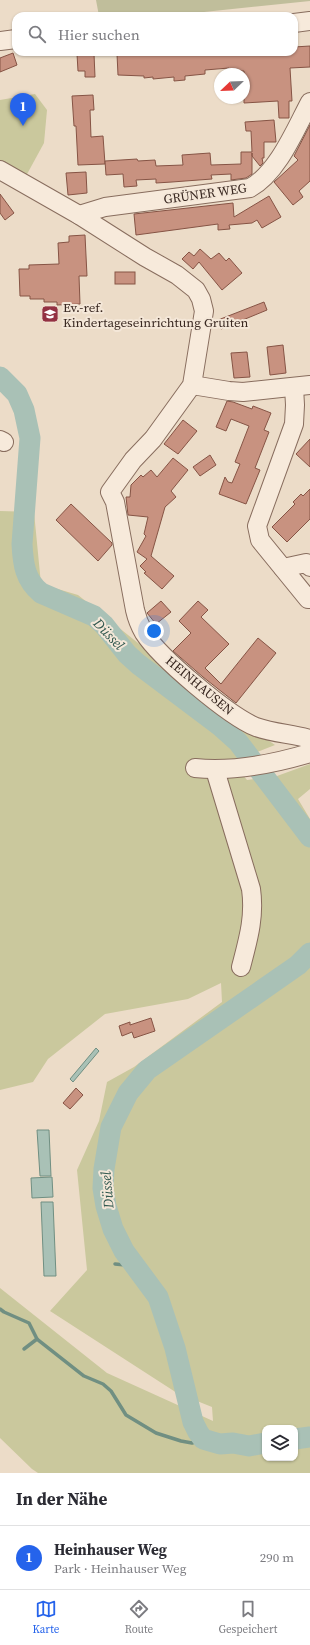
<!DOCTYPE html>
<html lang="de">
<meta charset="utf-8">
<style>
body{margin:0;font-family:"Source Serif 4",serif;background:#f2f2f3;color:#2b2b33}
.controls{position:absolute;right:12px;bottom:12px;display:grid;overflow:hidden;border-radius:8px;box-shadow:0 1px 3px #0004}
.controls button{width:36px;height:36px;display:grid;place-items:center;padding:0;border:0;border-bottom:1px solid #e1e1e2;background:#fff;color:#2b2b33;font:20px sans-serif}
.compass{position:absolute;left:214px;top:68px;width:36px;height:36px;border-radius:50%;background:#fff;box-shadow:0 1px 3px #0004;rotate:247deg}
.you{position:absolute;left:154px;top:631px;width:14px;height:14px;margin:-10px;border:3px solid #fff;border-radius:50%;background:#1a73e8;box-shadow:0 0 0 6px #1a73e833}
.badge{display:grid;place-items:center;width:26px;height:26px;border-radius:50%;background:#2563eb;color:#fff;font-size:13px;font-weight:700}
.pin{position:absolute;translate:-50% -33px;filter:drop-shadow(0 1px 2px #0008)}
.pin::after{content:'';position:absolute;top:21px;width:14px;height:12px;background:inherit;clip-path:polygon(0 0,100% 0,50% 100%)}
.list{margin:0;padding:0;list-style:none}
h2{display:flex;justify-content:space-between;align-items:center;height:52px;margin:0;padding:0 16px;font-size:17px}
h2 small{font-size:13px;font-weight:400;color:#7c7c81}
.list li{display:grid;grid-template-columns:26px 1fr auto;gap:12px;align-items:center;box-sizing:border-box;height:64px;padding:0 16px;border-top:1px solid #e1e1e2}
.list b{display:block;font-size:15px;white-space:nowrap}
.list p{margin:0;font-size:13px;white-space:nowrap;color:#7c7c81}
.list em{font-size:13px;font-style:normal;color:#7c7c81}
.icon{flex:none;width:22px;height:22px;fill:none;stroke:currentColor;stroke-width:2;stroke-linecap:round;stroke-linejoin:round}
.map{position:relative;flex:none;width:310px;height:1473px;overflow:hidden}
.search{position:absolute;background:#fff;box-shadow:0 1px 3px #0004;left:12px;right:12px;top:12px;height:44px;display:flex;align-items:center;gap:10px;box-sizing:border-box;padding:0 14px;border-radius:12px;color:#7c7c81;font-size:15px}
.sheet{height:116px;background:#fff}
nav{display:flex;justify-content:space-around;align-items:center;box-sizing:border-box;height:56px;border-top:1px solid #e1e1e2;background:#fff;font-size:11px;color:#7c7c81}
nav a{display:grid;justify-items:center;gap:2px}
nav .on{color:#2563eb}
.map>svg:first-child{display:block}
.green{fill:#cac89d;fill-rule:evenodd}
.cemetery{fill:#c0be9b}
.water{fill:#a9c1b6;stroke:#708f82}
.lines{fill:none;stroke-linecap:round;stroke-linejoin:round}
.stream{stroke:#708f82;stroke-width:3.5}
.river{stroke:#a9c1b6;stroke-width:21}
.building{fill:#c89280;stroke:#865445}
.minor-casing{stroke:#886d5e;stroke-width:20}
.minor{stroke:#f7eadb;stroke-width:18}
.labels{text-anchor:middle;stroke-width:4;stroke-linejoin:round;paint-order:stroke}
.street-label{font-size:13px;fill:#392821;stroke:#f4e7d8}
.poi-label{font-size:13px;fill:#392821;stroke:#f4e7d8;text-anchor:start}
.water-label{font-size:14px;font-style:italic;fill:#31584f;stroke:#f4e7d8}
</style>
<div class="map">
<svg width="310" height="1473" viewBox="0 0 310 1473">
<rect width="100%" height="100%" fill="#ecdcc8"/>
<g class="green">
<polygon points="35,94 47,110 44,143 26,176 0,163 0,100"/>
<path d="M 0,511 L 34,512 L 41,584 L 78,595 L 208,699 L 275,745 L 232,762 L 247,780 L 277,776 L 310,764 L 310,789 L 298,799 L 310,819 L 310,1473 L 38,1473 L 32,1469 L 0,1438 L 0,1288 L 107,1373 L 213,1421 L 212,1407 L 177,1393 L 50,1311 L 87,1270 L 77,1170 L 99,1121 L 107,1082 L 134,1067 L 222,1002 L 221,983 L 188,999 L 105,1014 L 48,1059 L 33,1082 L 0,1090 ZM 265,1428 L 295,1428 L 295,1458 L 265,1458 Z"/>
</g>
<polygon class="cemetery" points="96,0 310,0 310,1 185,14 99,16"/>
<g class="water">
<polygon points="96,1048 99,1051 73,1082 70,1079"/>
<polygon points="37,1130 49,1130 51,1176 40,1176"/>
<polygon points="52,1177 53,1197 32,1198 31,1178"/>
<polygon points="41,1202 53,1202 56,1276 44,1276"/>
</g>
<g class="lines">
<g class="stream">
<polyline points="115,1264 136,1266"/>
<polyline points="0,1309 4,1312 29,1323 37,1339"/>
<polyline points="24,1349 37,1339 84,1376 103,1384 111,1391 126,1415 156,1433 181,1441 192,1443 203,1439"/>
</g>
<g class="river">
<path d="M 0,377 L 17,394 L 24,410 L 30,438 L 22,544 C 23,564 25,580 41,593 L 94,616 L 104,625 L 127,654 L 138,664 L 219,725 L 238,742 L 310,837"/>
<polyline points="295,1439 310,1437"/>
<polyline points="265,1443 249,1446 233,1443 220,1444 213,1442 203,1439 198,1432 193,1422 175,1348 158,1297 124,1251 113,1229 106,1206 103,1188 104,1169 111,1127 128,1093 147,1070 298,965 310,953"/>
</g>
</g>
<g class="building">
<polygon points="310,46 310,67 290,68 292,101 289,101 289,118 279,118 278,101 244,103 244,71 229,71 229,68 205,70 205,74 185,76 185,80 174,81 174,77 153,79 153,77 144,78 144,76 118,75 117,54 148,52 149,55 180,52 183,52 183,54 203,52 294,52 294,47"/>
<polygon points="13,53 17,65 0,72 0,58"/>
<polygon points="77,54 94,54 95,77 85,77 85,71 78,71"/>
<polygon points="93,95 94,110 90,110 91,137 103,136 105,164 78,165 76,126 74,126 72,96"/>
<polygon points="274,120 276,142 264,142 264,158 262,158 263,163 260,166 252,156 252,153 252,174 246,178 231,180 231,174 211,175 212,179 172,182 156,183 156,179 136,180 137,186 124,187 123,174 106,175 105,161 137,159 138,161 155,160 156,166 183,165 182,155 210,153 211,165 241,164 241,152 252,152 251,131 246,131 245,122"/>
<polygon points="310,125 310,181 299,191 303,197 293,205 274,182 298,160 294,156"/>
<polygon points="86,172 87,193 68,195 66,173"/>
<polygon points="0,194 14,213 5,220 0,213"/>
<polygon points="269,196 281,217 262,228 257,220 252,223 229,225 230,229 218,230 218,224 136,235 134,214 233,203 234,217"/>
<polygon points="85,235 87,276 79,276 80,304 57,305 57,302 44,302 44,299 30,299 30,296 20,296 19,269 29,269 29,265 59,264 58,243 69,242 69,236"/>
<polygon points="200,249 211,259 219,253 226,261 229,258 242,273 222,290 199,262 193,269 182,259 189,252 194,256"/>
<rect x="115" y="272" width="20" height="12"/>
<polygon points="264,302 267,310 221,329 218,320"/>
<polygon points="283,345 286,373 270,375 267,347"/>
<polygon points="247,352 250,377 234,378 231,353"/>
<polygon points="227,401 233,402 252,409 253,406 271,413 264,430 269,432 255,468 260,470 246,504 219,494 225,477 228,482 232,483 240,464 235,462 249,426 231,419 226,431 216,427"/>
<polygon points="183,420 197,431 178,454 164,444"/>
<polygon points="310,439 310,467 296,454"/>
<polygon points="210,455 216,465 200,476 193,467"/>
<polygon points="173,458 188,470 171,491 176,497 165,507 151,556 174,576 162,589 144,573 146,572 140,566 147,559 137,552 146,536 144,534 148,517 128,515 126,497 130,497 131,485 141,475 143,477 151,470 157,477"/>
<polygon points="310,489 310,519 287,542 272,527 295,504 293,502 301,494 303,496"/>
<polygon points="71,504 112,543 112,545 98,561 56,520"/>
<polygon points="161,601 171,612 156,624 147,613"/>
<polygon points="198,601 208,610 201,617 229,644 205,668 221,684 258,638 276,653 236,703 203,677 173,651 191,633 179,621"/>
<polygon points="151,1018 155,1031 134,1038 132,1032 122,1036 119,1026 130,1022 130,1025"/>
<polygon points="76,1088 83,1095 70,1109 63,1103"/>
</g>
<g class="lines">
<g class="minor-casing">
<g id="minor">
<polyline points="294,23 310,21"/>
<polyline points="0,41 16,39"/>
<path d="M 0,170 L 79,215 L 145,257 L 177,275 L 196,290 L 201,299 L 204,311 L 192,385 L 153,439 L 133,460 L 110,492 L 115,502 L 135,610 C 137,619 140,626 144,633 C 160,658 229,716 256,727 C 273,733 292,734 310,739"/>
<path d="M 79,215 L 105,207 L 250,188 C 278,173 296,128 310,102"/>
<polyline points="192,385 229,391 243,392 310,385"/>
<polyline points="294,387 295,405 294,424 257,526 260,540 308,599 310,599"/>
<polyline points="0,440 4,442"/>
<polyline points="283,568 306,563 310,567"/>
<path d="M 195,768 C 234,772 273,764 310,753"/>
<path d="M 215,770 L 251,889 C 255,917 248,940 241,967"/>
</g>
</g>
<use href="#minor" class="minor"/>
</g>
<defs>
<g id="school-square" transform="scale(0.9)"><rect x="-9" y="-9" width="18" height="18" rx="4" fill="#933142" stroke="#f4e7d8"/><path d="M0-5L7-2L0 1L-7-2ZM-4 1L0 2.5L4 1V4Q0 6-4 4Z" fill="#fff"/></g>
</defs>
<g fill-rule="evenodd">
<use href="#school-square" x="50" y="314"/>
</g>
<g class="labels">
<g class="street-label">
<text transform="translate(205 193) rotate(-8)" y="5">GRÜNER WEG</text>
<text transform="translate(200 685) rotate(40)" y="5">HEINHAUSEN</text>
</g>
<g class="poi-label">
<text x="63" y="312">Ev.-ref.<tspan x="63" dy="15">Kindertageseinrichtung Gruiten</tspan></text>
</g>
<g class="water-label">
<text transform="translate(109 634) rotate(46)" y="5">Düssel</text>
<text transform="translate(107 1190) rotate(-95)" y="5">Düssel</text>
</g>
</g>
</svg>
<div class="controls">
<button><svg class="icon" aria-label="layers" viewBox="0 0 24 24"><path d="M12 4l9 5-9 5-9-5zM3 14l9 5 9-5"/></svg></button>
</div>
<svg class="compass" viewBox="-18 -18 36 36"><path d="M0-13l5 13h-10z" fill="#e53935"/><path d="M0 13l5-13h-10z" fill="#7c7c81"/></svg>
<div class="you"></div>
<div class="pin badge" style="left:23px;top:126px">1</div>
<div class="search"><svg class="icon" aria-label="search" viewBox="0 0 24 24"><circle cx="10" cy="10" r="6"/><path d="M15 15l6 6"/></svg>Hier suchen</div>
</div>
<section class="sheet">
<h2>In der Nähe<small></small></h2>
<ul class="list">
<li><span class="badge">1</span><div><b>Heinhauser Weg</b><p>Park · Heinhauser Weg</p></div><em>290 m</em></li>
</ul>
</section>
<nav>
<a class="on"><svg class="icon" aria-label="map" viewBox="0 0 24 24"><path d="M3 6l6-2 6 2 6-2v14l-6 2-6-2-6 2zM9 4v14M15 6v14"/></svg>Karte</a>
<a><svg class="icon" aria-label="directions" viewBox="0 0 24 24"><path d="M12 3l9 9-9 9-9-9zM9 14v-3h6M13 9l2 2-2 2"/></svg>Route</a>
<a><svg class="icon" aria-label="saved" viewBox="0 0 24 24"><path d="M7 4h10v16l-5-4-5 4z"/></svg>Gespeichert</a>
</nav>
